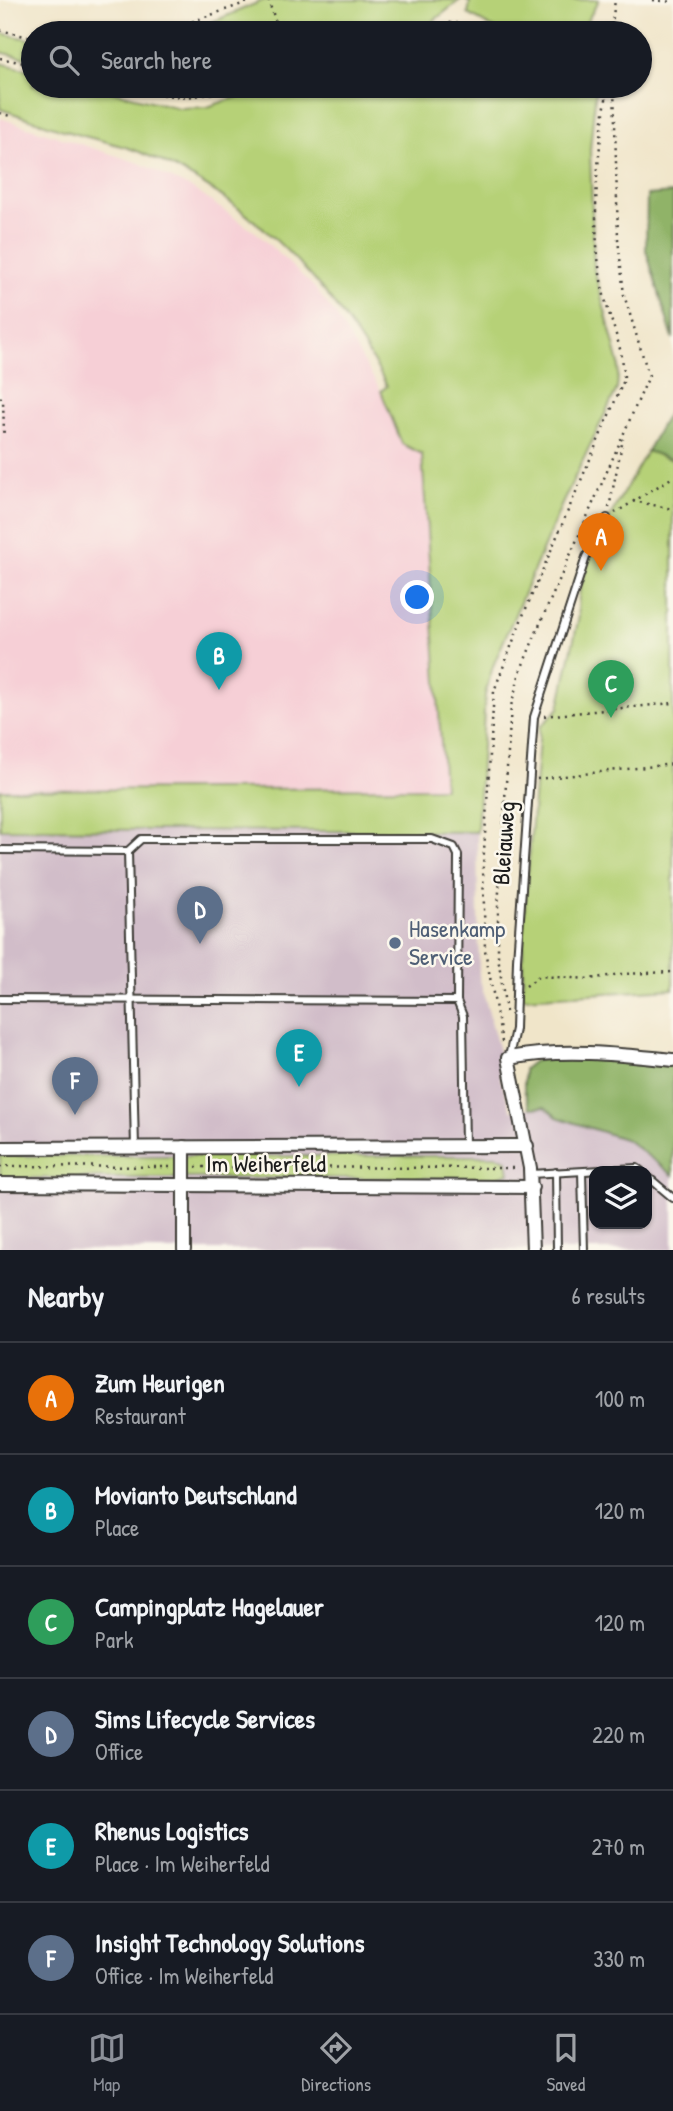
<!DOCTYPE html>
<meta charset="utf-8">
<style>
body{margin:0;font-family:"Patrick Hand",sans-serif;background:#242831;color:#f1f3f6}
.controls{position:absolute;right:21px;bottom:21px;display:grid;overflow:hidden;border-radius:14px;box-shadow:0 2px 5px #0004}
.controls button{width:63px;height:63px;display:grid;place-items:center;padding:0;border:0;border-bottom:2px solid #363941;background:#171b24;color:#f1f3f6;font:35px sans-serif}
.you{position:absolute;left:418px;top:598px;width:24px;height:24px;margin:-18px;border:5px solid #fff;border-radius:50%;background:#1a73e8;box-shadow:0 0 0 10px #1a73e833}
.badge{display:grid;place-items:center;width:46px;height:46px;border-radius:50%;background:#8c9099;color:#fff;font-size:23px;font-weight:700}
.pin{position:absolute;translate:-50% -58px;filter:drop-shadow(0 2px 4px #0008)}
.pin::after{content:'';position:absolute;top:37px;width:24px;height:21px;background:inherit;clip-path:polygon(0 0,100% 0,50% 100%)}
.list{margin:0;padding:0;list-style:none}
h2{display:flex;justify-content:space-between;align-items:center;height:91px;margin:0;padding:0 28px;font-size:30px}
h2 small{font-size:23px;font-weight:400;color:#9ea1a6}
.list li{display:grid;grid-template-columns:46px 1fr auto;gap:21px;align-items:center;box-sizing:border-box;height:112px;padding:0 28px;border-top:2px solid #363941}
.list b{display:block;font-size:26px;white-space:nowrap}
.list p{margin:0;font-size:23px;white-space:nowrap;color:#9ea1a6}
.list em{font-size:23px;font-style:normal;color:#9ea1a6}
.icon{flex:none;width:38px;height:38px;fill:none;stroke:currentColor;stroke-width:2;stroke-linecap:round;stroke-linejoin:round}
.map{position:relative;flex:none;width:673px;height:1250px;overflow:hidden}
.search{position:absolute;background:#171b24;box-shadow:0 2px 5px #0004;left:21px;right:21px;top:21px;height:77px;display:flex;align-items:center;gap:18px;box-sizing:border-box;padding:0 24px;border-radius:38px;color:#9ea1a6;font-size:26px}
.sheet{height:763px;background:#171b24}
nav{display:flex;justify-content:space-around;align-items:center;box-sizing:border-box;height:98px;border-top:2px solid #363941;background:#171b24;font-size:19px;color:#9ea1a6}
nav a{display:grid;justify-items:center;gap:4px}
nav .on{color:#8c9099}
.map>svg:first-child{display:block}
.built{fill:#f6cfd6}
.industrial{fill:#d1bdc9;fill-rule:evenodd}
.green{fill:#b6d177;stroke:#69764a;stroke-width:2}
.forest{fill:#90b368;stroke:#566842;stroke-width:2}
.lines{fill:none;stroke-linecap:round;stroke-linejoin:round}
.service-casing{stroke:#3c3a36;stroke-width:10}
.minor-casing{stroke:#3c3a36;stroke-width:16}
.path{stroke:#3c3a36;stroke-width:2.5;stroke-dasharray:2 5;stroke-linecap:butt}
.service{stroke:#fff;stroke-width:6}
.minor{stroke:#fff;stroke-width:12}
.service-dot{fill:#5c6f8a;stroke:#fbf7ec;stroke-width:2.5}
.labels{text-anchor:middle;stroke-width:5;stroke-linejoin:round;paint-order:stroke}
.street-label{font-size:24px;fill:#1c1c1c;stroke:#fbf7ec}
.service-label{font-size:24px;fill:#4e5e75;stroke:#fbf7ec;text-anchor:start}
</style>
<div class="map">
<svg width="673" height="1250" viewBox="0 0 673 1250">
<rect width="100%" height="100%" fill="#fbf7ec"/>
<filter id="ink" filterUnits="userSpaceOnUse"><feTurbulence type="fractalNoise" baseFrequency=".0143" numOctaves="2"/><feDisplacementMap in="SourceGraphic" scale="14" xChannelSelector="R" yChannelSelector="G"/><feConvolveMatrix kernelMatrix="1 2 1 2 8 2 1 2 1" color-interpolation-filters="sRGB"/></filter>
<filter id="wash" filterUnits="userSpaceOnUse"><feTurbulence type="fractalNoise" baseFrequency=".00686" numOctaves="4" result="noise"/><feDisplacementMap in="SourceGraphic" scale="28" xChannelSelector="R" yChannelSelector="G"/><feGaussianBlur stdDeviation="1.57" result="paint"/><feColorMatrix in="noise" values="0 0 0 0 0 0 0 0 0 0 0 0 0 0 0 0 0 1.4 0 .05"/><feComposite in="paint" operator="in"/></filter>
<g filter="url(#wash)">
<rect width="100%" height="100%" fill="#f0e5c9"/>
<polygon class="built" points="0,118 139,163 193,189 258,234 313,286 336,315 381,391 402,444 422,454 444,789 0,790"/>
<path class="industrial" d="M 0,829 L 477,832 L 479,976 L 499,1051 L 500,1077 L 511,1110 L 545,1107 L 558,1117 L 627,1140 L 664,1165 L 673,1175 L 673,1250 L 0,1250 ZM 594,1171 L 647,1171 L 647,1224 L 594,1224 Z"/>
<g class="green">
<polygon points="264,0 460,0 427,26 401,33 174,33 210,23"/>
<polygon points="465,0 599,0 585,25 574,33 503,33 468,14 470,2"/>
<polygon points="0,33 33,40 33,60 0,52"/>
<path d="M 0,63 L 33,71 L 33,86 L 91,86 L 179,108 L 207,107 L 271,86 L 596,86 L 590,150 L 594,269 L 619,364 L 617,389 L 562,504 L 493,666 L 485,695 L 477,832 L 0,829 L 0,790 L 444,788 L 422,454 L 402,444 L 381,391 L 387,386 C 334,286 248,196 142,153 C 121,144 97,140 76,134 C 50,126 25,117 0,109 Z"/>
<polygon points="149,86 223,86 193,95"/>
<path d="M 647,451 L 673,460 L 673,989 L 523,998 L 523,931 L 540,727 L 559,708 L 579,616 C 571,572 626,490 647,451 Z"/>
<polygon points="0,1156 496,1156 507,1160 509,1173 495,1178 0,1178"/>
</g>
<g class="forest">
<polygon points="673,193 673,339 646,250 647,195"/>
<polygon points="673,404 673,460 647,451"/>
<polygon points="557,1056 604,1056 673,1065 673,1175 627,1140 557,1117 545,1107 530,1108 524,1090 524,1069 534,1061"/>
</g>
</g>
<g filter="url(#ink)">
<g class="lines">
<g class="service-casing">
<g id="service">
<polyline points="0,850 128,851 135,1148"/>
<polyline points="128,851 141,839 432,839 454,847 458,855 457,1001 463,1016 465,1147"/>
<polyline points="0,999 457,1001"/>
<polyline points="509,1057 515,1029 517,960 534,717 586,557 607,518"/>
<polyline points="556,1172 557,1250"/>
<polyline points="582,1172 584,1250"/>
<polyline points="531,1174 637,1168 641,1171"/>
<polyline points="647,1176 673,1198"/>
</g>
</g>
<g class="minor-casing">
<g id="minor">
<polyline points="184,1147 184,1250"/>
<polyline points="0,1148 527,1146"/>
<polyline points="0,1184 532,1187"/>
<path d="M 533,1250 L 530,1168 L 508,1058 C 564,1048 617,1054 673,1060"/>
</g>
</g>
<g class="path">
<polyline points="268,0 280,33"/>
<polyline points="653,0 673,2"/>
<polyline points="0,30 33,38"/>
<polyline points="159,33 254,0"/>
<polyline points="416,33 454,22 486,33"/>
<polyline points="446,33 454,22"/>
<polyline points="611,33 615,0"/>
<polyline points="0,58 33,65"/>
<path d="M 121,86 C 176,98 185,102 240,86"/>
<polyline points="0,113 10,116"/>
<polyline points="0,397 3,400 4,433"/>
<polyline points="633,501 673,509"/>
<polyline points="609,508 623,439"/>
<polyline points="615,513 673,477"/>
<polyline points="544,716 673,703"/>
<polyline points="537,779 673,764"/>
<polyline points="526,986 539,976 590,979 620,974 673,972"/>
<polyline points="506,1012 498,956 498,907 511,706 520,672 539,626 649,376 624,295 618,239 614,86"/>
<path d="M 502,1042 L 485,950 L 483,867 L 494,691 L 522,618 L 624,380 C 624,346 608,318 602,286 C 590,221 598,150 608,86"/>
<polyline points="0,1166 172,1167"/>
<polyline points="196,1167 518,1168"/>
</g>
<use href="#service" class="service"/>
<use href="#minor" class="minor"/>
</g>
</g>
<circle class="service-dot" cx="395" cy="943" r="7"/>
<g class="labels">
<g class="street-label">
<text transform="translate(504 843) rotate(-86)" y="8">Bleiauweg</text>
<text x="266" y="1172">Im Weiherfeld</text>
</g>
<g class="service-label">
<text x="409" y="937">Hasenkamp<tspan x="409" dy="28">Service</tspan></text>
</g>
</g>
</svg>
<div class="controls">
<button><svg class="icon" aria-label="layers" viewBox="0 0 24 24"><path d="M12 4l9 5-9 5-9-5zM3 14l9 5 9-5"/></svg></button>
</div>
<div class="you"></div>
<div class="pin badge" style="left:601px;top:571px;background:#e8710a">A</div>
<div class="pin badge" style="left:219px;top:690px;background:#0f9aa8">B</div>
<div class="pin badge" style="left:611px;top:718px;background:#2e9e5b">C</div>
<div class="pin badge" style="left:200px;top:944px;background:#5c6f8a">D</div>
<div class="pin badge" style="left:299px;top:1087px;background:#0f9aa8">E</div>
<div class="pin badge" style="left:75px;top:1115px;background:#5c6f8a">F</div>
<div class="search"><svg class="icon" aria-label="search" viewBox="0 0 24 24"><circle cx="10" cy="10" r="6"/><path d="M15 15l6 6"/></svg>Search here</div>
</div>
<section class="sheet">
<h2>Nearby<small>6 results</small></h2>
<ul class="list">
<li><span class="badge" style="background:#e8710a">A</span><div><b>Zum Heurigen</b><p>Restaurant</p></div><em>100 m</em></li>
<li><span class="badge" style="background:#0f9aa8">B</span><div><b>Movianto Deutschland</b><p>Place</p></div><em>120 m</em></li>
<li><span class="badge" style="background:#2e9e5b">C</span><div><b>Campingplatz Hagelauer</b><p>Park</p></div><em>120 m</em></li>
<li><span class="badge" style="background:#5c6f8a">D</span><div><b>Sims Lifecycle Services</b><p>Office</p></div><em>220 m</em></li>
<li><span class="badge" style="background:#0f9aa8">E</span><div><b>Rhenus Logistics</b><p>Place · Im Weiherfeld</p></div><em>270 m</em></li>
<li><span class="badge" style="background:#5c6f8a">F</span><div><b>Insight Technology Solutions</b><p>Office · Im Weiherfeld</p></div><em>330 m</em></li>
</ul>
</section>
<nav>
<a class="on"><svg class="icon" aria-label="map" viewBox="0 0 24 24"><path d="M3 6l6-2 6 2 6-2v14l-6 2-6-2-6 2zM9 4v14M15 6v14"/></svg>Map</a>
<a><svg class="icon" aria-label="directions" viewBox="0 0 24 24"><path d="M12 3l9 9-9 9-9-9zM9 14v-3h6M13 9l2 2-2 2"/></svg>Directions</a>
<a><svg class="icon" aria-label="saved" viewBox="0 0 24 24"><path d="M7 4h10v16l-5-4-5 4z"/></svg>Saved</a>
</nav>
